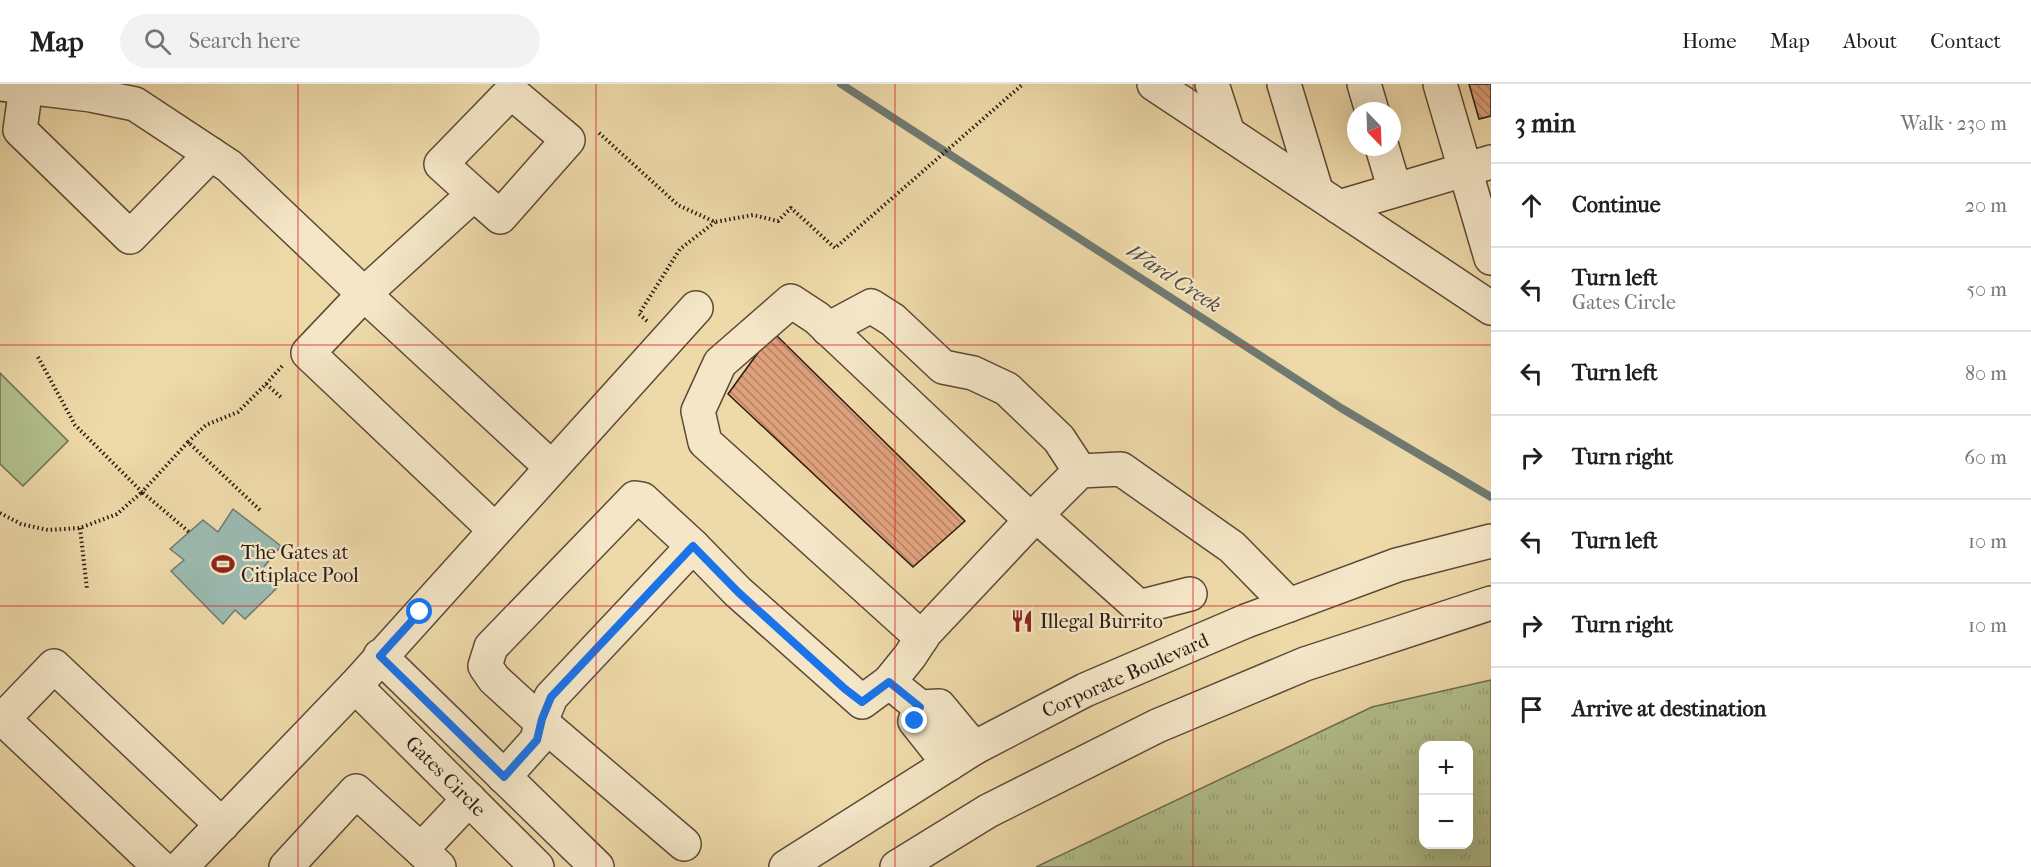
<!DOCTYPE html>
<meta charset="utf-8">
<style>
body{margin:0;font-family:"IM FELL French Canon",serif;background:#f2f2f2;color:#202124}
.controls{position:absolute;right:18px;bottom:18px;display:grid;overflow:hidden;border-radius:12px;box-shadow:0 6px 24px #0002}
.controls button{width:54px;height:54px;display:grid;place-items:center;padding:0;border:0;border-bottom:2px solid #e0e0e0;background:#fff;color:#202124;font:30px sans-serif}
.compass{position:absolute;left:1347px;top:18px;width:54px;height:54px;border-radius:50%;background:#fff;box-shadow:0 6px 24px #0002;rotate:157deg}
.stop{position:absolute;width:18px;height:18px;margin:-14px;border:4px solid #1a73e8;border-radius:50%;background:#fff}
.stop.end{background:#1a73e8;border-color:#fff;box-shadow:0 2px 6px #0008}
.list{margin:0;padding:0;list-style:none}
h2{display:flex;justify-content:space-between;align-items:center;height:78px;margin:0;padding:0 24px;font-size:26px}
h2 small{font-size:20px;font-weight:400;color:#757577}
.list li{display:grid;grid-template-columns:39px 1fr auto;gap:18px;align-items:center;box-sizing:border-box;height:84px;padding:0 24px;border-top:2px solid #e0e0e0}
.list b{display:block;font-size:22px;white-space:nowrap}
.list p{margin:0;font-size:20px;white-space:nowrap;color:#757577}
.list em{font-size:20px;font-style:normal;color:#757577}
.icon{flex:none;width:33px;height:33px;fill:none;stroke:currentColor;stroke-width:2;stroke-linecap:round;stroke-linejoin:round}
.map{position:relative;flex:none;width:1491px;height:783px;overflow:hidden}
header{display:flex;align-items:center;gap:36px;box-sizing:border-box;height:84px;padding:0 30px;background:#fff;border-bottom:2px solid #e0e0e0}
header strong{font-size:28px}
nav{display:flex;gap:33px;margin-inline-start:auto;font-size:21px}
.search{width:420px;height:54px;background:#f2f2f2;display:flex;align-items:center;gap:15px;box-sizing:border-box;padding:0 21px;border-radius:33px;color:#757577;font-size:22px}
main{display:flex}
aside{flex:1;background:#fff}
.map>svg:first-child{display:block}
.grass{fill:url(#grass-tufts);stroke:#6f6e50;stroke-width:1.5;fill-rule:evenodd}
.park{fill:#b2c08d;stroke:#6f6e50;stroke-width:1.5}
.water{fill:#9bb9b0;stroke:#6f7a71;stroke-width:1.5}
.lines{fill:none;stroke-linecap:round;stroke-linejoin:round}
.stream{stroke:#6f7a71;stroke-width:8}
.building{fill:url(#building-back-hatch);stroke:#2c1b13;stroke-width:1.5}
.minor-casing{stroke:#5c4a38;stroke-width:36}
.path{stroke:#2c1b13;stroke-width:4;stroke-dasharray:1.5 3;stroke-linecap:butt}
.minor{stroke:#f4e6c7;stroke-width:33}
.route{stroke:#1a73e8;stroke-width:8}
.grid{fill:none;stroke:#d62828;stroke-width:1.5;stroke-opacity:0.55}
.labels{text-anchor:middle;stroke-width:4.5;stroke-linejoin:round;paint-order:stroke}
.poi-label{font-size:20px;fill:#2c1b13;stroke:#f4e6c7;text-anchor:start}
.street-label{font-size:20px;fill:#2c1b13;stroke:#f4e6c7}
.water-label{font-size:21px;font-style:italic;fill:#4d4a42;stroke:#f4e6c7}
</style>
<header>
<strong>Map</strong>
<div class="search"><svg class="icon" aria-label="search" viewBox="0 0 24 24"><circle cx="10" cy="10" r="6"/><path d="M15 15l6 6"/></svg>Search here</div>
<nav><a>Home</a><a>Map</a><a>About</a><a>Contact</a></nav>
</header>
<main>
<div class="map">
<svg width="1491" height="783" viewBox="0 0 1491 783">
<defs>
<pattern id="grass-tufts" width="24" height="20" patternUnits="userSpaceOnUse" patternTransform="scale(1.5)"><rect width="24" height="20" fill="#b2c08d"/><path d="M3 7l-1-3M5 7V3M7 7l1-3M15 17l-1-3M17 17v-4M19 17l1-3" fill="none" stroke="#99a479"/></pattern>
<pattern id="building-back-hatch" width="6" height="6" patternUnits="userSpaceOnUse" patternTransform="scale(1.5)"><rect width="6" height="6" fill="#dfa17c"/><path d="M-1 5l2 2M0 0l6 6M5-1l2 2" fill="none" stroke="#b58264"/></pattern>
</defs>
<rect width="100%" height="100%" fill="#eed9a9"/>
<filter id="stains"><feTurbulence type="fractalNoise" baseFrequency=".00333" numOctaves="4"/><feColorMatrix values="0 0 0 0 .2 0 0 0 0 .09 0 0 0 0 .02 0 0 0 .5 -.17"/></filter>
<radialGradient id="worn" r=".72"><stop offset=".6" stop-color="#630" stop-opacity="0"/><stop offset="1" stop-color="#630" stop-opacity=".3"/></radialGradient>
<path class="grass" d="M 1491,596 L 1491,783 L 1036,783 L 1372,623 ZM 1424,662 L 1468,662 L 1468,760 L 1424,760 Z"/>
<polygon class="park" points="0,289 68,357 23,402 0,380"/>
<polygon class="water" points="233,425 281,462 263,484 278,503 245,535 235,526 223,540 171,487 184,476 170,465 203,436 218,448"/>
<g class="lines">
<polyline class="stream" points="841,0 1341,324 1491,413"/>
</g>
<g class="building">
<polygon points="1469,0 1491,0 1491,32 1479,35"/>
<polygon points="773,248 965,437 913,483 728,310"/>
</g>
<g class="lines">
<g class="minor-casing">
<g id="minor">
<polyline points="0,0 91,11 135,20 229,82 364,210 551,383"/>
<polyline points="1154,0 1491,224"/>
<polyline points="1212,0 1228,49"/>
<polyline points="1284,0 1316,106"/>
<polyline points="1364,0 1372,27"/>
<polyline points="1440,0 1491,174"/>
<polyline points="26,3 20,46 130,153 211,70"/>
<polyline points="1382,63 1395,106"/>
<polyline points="474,110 441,80 511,8 568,56 500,133 474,110 364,210 308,269 495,446"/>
<polyline points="1339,123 1491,78"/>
<polyline points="828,245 871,222 893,236 943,283 973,289 1007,305 1059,355 1080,387"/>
<polyline points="1190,510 1139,523 1036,431 1080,387 1121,385 1232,463 1289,521"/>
<polyline points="922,554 705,358 698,327 720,279 791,217 817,234 1031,436"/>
<polyline points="380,572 597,783"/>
<polyline points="355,602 537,783"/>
<polyline points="920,623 915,637 949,680"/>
<polyline points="0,632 160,783"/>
<polyline points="3,635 54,582 222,741"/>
<polyline points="974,664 939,622 920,623 889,598 910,572 925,549 1036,431"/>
<polyline points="504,693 537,656 542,635 551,613 693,462 738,508 862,618 889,598"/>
<polyline points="684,760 541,638 494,595 485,582 491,563 635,414 642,415 693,462"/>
<polyline points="181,783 355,602 696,224"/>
<polyline points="286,783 356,707 421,766"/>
<polyline points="439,783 421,766 469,715"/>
<polyline points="786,783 974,664 1085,606 1246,537 1397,481 1491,457"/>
<polyline points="897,783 988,727 1157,642 1305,580 1491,519"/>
</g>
</g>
<g class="path">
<polyline points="599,49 678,121 715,138 753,131 778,137 791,124 835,164 1023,0"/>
<polyline points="647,237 639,230 680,165 715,138"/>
<polyline points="38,273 75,341 142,408 188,358 261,427"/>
<polyline points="266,300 284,280"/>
<polyline points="188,358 206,341 238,328 266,300 283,315"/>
<polyline points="0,429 21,440 48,446 80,444 117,430 142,408 189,448"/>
<polyline points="80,444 87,505"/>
</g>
<use href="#minor" class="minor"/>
</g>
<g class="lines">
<polyline class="route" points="420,528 380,572 504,693 537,656 542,635 551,613 693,462 738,508 845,605 862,618 889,598 920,623 915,637"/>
</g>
<path class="grid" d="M 298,0 L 298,783M 596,0 L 596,783M 895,0 L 895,783M 1193,0 L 1193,783M 0,261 L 1491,261M 0,522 L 1491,522"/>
<defs>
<g id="stadium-bare" transform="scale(1.8)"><path d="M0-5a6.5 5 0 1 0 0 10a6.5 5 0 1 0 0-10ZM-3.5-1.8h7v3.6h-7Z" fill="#8f2418" stroke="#f4e6c7" stroke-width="2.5" paint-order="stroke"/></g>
<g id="restaurant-bare" transform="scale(1.8)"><path d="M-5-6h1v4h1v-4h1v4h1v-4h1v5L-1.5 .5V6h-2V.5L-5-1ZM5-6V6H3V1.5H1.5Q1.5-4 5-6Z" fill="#8f2418" stroke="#f4e6c7" stroke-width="2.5" paint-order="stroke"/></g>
</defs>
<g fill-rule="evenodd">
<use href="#stadium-bare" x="223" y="480"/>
<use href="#restaurant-bare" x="1022" y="537"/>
</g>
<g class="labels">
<g class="poi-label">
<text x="241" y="475">The Gates at<tspan x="241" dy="23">Citiplace Pool</tspan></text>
<text x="1040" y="544">Illegal Burrito</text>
</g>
<g class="street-label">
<text transform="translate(1125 591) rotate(-24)" y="7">Corporate Boulevard</text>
<text transform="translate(446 692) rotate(45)" y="7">Gates Circle</text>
</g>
<g class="water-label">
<text transform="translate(1174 194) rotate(33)" y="7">Ward Creek</text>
</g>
</g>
<rect width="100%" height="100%" filter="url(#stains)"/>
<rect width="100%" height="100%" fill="url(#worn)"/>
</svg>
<div class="controls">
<button>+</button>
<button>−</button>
</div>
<svg class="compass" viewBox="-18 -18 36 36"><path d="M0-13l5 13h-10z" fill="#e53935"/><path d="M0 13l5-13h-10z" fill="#757577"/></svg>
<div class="stop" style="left:420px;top:528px"></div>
<div class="stop end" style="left:915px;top:637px"></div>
</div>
<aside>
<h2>3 min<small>Walk · 230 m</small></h2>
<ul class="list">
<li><svg class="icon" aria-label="ahead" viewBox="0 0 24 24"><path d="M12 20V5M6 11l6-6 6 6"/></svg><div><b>Continue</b></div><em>20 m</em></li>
<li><svg class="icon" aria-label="left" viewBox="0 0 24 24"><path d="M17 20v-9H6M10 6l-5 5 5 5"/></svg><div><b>Turn left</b><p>Gates Circle</p></div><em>50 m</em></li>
<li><svg class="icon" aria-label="left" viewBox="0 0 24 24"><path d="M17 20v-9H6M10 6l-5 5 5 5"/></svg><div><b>Turn left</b></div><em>80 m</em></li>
<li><svg class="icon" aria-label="right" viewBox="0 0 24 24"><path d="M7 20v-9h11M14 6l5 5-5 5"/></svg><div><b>Turn right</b></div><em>60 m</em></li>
<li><svg class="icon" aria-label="left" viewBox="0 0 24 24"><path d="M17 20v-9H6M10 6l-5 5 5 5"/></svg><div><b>Turn left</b></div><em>10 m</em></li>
<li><svg class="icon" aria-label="right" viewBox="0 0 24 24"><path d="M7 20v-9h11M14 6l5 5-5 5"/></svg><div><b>Turn right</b></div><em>10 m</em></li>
<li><svg class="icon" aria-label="arrive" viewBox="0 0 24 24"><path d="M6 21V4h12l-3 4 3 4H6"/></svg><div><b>Arrive at destination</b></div></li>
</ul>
</aside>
</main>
